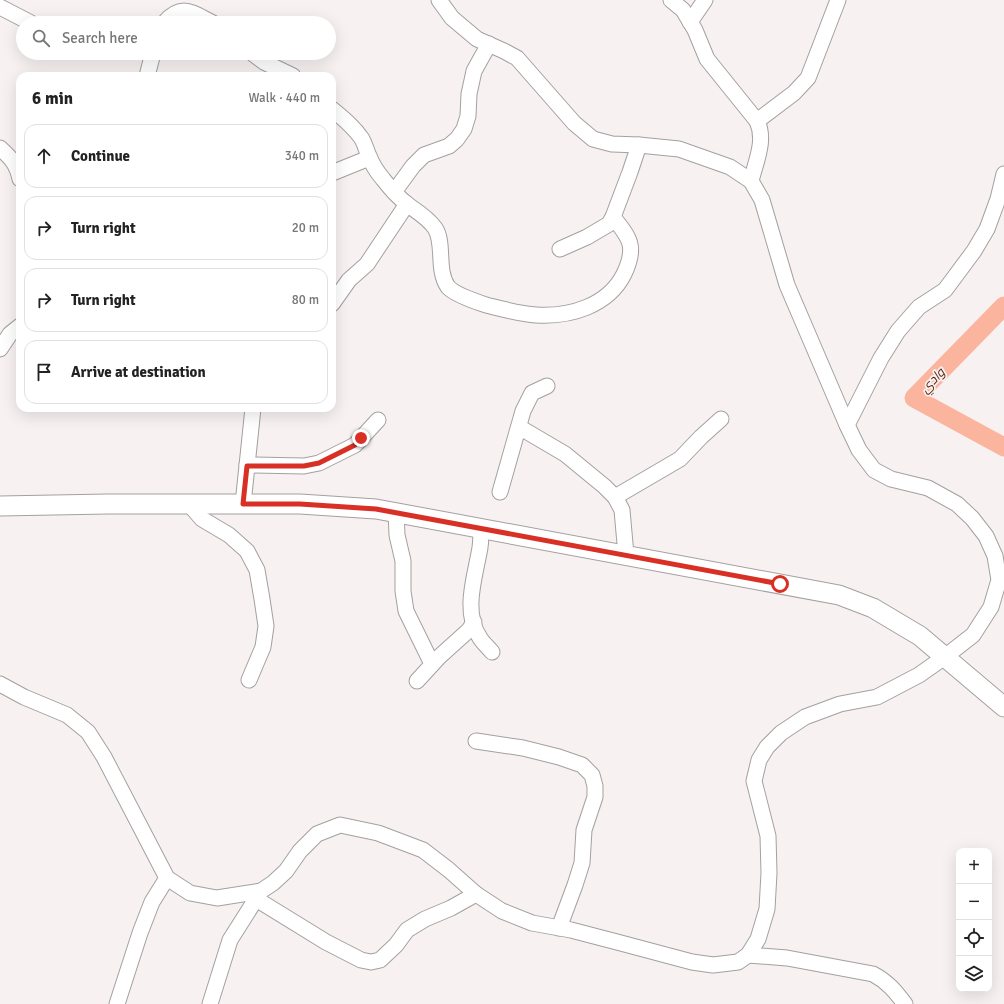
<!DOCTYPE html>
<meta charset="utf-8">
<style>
body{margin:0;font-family:Signika,Cairo,sans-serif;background:#f2f2f2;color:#222}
.controls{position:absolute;right:12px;bottom:12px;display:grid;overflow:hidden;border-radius:8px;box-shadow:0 4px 16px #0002}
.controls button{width:36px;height:36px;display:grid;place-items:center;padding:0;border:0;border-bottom:1px solid #e0e0e0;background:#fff;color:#222;font:20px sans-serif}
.stop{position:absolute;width:12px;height:12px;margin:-9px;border:3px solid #d93025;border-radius:50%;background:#fff}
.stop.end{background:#d93025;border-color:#fff;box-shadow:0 1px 4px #0008}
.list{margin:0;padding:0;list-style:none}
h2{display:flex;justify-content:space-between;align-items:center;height:52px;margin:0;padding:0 16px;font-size:17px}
h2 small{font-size:13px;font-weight:400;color:#767676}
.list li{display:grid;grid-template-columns:26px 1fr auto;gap:12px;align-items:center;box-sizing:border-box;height:64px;margin:0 8px 8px;padding:0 8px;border:1px solid #e0e0e0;border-radius:12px}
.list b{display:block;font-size:15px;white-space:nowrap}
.list em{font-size:13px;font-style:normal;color:#767676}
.icon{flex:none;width:22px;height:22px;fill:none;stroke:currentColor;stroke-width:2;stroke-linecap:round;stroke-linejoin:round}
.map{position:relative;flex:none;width:1004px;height:1004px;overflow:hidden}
.search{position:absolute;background:#fff;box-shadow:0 4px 16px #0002;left:16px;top:16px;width:320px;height:44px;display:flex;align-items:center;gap:10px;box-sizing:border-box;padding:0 14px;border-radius:22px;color:#767676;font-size:15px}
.panel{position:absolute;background:#fff;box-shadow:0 4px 16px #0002;left:16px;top:72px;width:320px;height:340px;border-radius:12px}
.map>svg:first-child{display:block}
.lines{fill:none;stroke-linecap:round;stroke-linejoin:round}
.river{stroke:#fbb59e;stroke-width:19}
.minor-casing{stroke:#a4a09f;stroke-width:17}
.major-casing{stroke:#a4a09f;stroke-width:21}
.minor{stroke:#fff;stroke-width:15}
.major{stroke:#fff;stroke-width:19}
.route{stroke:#d93025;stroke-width:5}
.labels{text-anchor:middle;stroke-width:3.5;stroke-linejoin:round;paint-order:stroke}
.water-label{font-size:13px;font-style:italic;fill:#5a1d08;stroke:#f7f2f1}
</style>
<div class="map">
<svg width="1004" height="1004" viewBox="0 0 1004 1004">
<rect width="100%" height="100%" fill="#f7f2f1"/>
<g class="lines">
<polyline class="river" points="1004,306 914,398 1004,447"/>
<g class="minor-casing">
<g id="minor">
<path d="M 671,0 L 683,10 L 695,30 L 707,59 L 757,121 C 766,140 756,161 751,181"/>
<polyline points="0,7 31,23"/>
<polyline points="690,22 705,0"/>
<path d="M 164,23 C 182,2 192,13 213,23"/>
<polyline points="252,53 264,62 293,76"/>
<polyline points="147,76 153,53"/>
<path d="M 332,109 C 343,118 354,127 362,139 C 365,144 366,150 369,156 C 372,164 377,172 383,179 C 390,188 399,198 408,205 C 418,212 428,218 435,228 C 445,243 436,270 448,287 C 454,294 477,302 486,305 C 502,309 520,314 536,315 C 570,317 608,306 624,274 C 637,247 630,238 613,217"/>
<polyline points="757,121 794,93 808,78 838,0"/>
<path d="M 0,148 C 11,158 17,164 20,179"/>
<polyline points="332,173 369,158"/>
<polyline points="394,192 413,166 424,155 449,146 457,139 464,129 468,116 469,94 474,71 489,44"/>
<polyline points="560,249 587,237 609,224 613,217 630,172 639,145"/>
<polyline points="332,304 349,280 367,264 407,204"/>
<polyline points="0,349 10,334 20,326"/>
<polyline points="847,425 881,358 898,331 919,307 945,290 974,251 987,229 998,199 1004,174"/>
<polyline points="519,427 565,454 604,486 615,497 622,510 626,555"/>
<polyline points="247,465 304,466 319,463 355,445 378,420"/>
<polyline points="500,492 523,411 532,393 547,386"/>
<polyline points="615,497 680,459 701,437 721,419"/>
<polyline points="189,504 202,519 229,535 247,551 257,570 262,599 266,626 263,647 249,680"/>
<polyline points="243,504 253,408"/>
<polyline points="396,512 397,535 403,561 403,591 406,611 432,664"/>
<path d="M 481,528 C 481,536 481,545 479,553 C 474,580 463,613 480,638 C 483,643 488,647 492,652"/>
<polyline points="417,681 439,657 469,630 474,622"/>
<polyline points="0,684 24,697 67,715 88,732 104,757 167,878 190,893 217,898 261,891 273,883 286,871 300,851 317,834 340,825 378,833 423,850 449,870 476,894 502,911 532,923 571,930 617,942 692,962 713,965 738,962 748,955 758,939 767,909 769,873 768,836 754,781 759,760 767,747 781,733 805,717 840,704 877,697 919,675 946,656 973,635 991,607 999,580 995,556 986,536 972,518 957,504 928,488 891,479 874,470 859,450 847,425 787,285 762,200 751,181 730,167 679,149 639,145 612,144 593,139 574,123 517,58 504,51 477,39 452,18 439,0"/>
<polyline points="476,741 523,748 559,757 582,765 592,775 595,786 595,797 584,830 582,863 575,885 559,928"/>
<polyline points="256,899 326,942 361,960 371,962 380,960 396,945 407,930 425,919 451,908 476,894"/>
<path d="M 748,955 L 787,958 L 873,974 C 888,982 895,991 905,1004"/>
<polyline points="117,1004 140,933 152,902 167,878"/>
<polyline points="210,1004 230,940 261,891"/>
</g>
</g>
<g class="major-casing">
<polyline id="major" points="0,506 108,504 300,504 376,509 839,595 873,608 920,636 1004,707"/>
</g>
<use href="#minor" class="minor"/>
<use href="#major" class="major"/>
</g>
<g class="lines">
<polyline class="route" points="361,438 355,445 319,463 304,466 247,466 243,504 300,504 376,509 780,584"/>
</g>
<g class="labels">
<g class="water-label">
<text transform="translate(932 380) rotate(-46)" y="5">وادي</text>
</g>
</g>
</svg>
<div class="controls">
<button>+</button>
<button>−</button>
<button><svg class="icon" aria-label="locate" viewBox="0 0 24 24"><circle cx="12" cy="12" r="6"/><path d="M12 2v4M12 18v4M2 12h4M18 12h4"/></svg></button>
<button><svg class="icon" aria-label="layers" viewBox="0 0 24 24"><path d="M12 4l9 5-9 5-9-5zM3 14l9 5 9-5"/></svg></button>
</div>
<div class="stop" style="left:780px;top:584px"></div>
<div class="stop end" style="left:361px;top:438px"></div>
<div class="search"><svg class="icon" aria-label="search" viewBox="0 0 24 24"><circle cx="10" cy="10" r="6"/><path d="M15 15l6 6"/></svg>Search here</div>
<section class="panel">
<h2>6 min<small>Walk · 440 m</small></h2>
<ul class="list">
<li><svg class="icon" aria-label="ahead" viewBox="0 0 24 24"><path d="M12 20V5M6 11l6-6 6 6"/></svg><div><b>Continue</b></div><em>340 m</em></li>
<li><svg class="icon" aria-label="right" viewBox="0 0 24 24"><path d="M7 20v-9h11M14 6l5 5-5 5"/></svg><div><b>Turn right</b></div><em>20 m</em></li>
<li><svg class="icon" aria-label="right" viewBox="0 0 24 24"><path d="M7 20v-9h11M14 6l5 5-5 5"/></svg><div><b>Turn right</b></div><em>80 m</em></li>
<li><svg class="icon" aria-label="arrive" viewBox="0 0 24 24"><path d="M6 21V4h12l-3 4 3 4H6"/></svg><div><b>Arrive at destination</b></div></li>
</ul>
</section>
</div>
